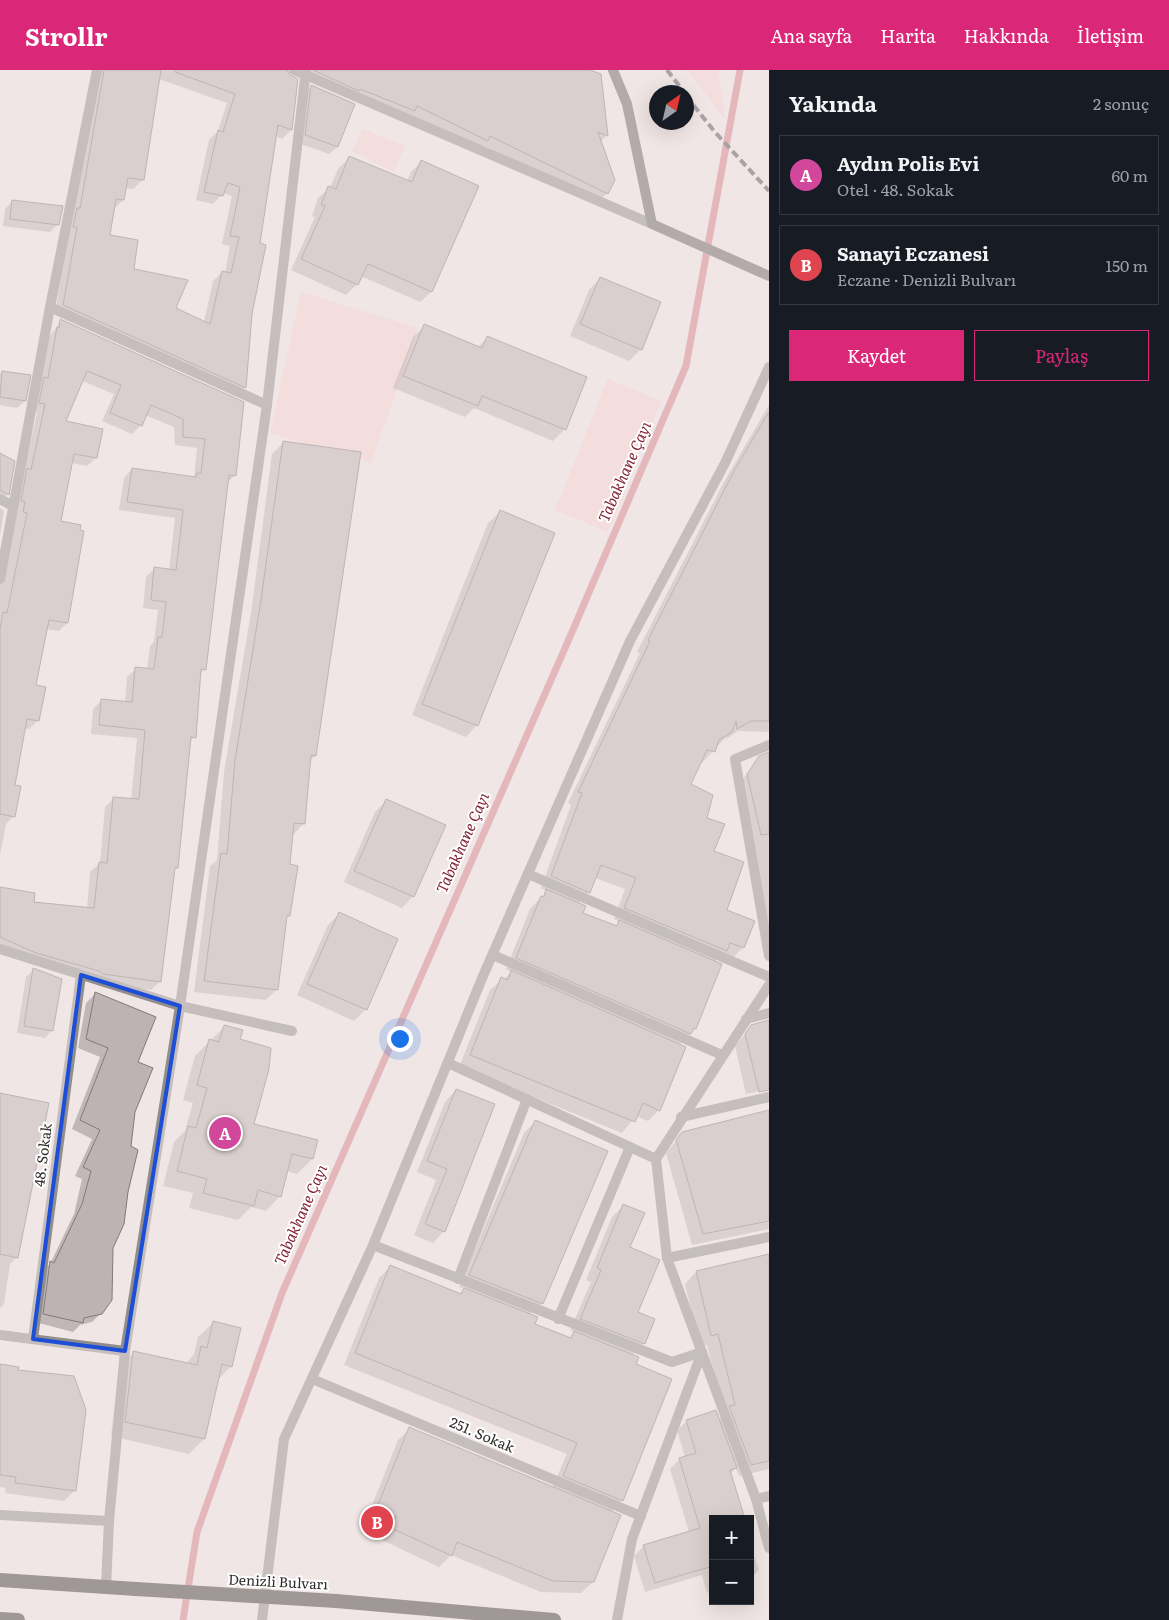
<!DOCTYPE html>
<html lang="tr">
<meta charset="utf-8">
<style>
body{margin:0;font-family:Literata,serif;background:#242831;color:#f1f3f6}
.controls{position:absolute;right:15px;bottom:15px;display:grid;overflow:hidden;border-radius:0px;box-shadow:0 5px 20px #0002}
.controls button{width:45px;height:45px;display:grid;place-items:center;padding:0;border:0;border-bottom:1px solid #363941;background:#171b24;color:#f1f3f6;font:25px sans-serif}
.compass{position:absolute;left:649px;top:15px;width:45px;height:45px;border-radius:50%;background:#171b24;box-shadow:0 5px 20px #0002;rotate:34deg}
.you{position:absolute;left:399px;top:968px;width:18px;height:18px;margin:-12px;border:4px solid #fff;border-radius:50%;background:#1a73e8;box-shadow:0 0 0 8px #1a73e833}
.badge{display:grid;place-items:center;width:32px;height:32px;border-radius:50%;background:#db2777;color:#fff;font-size:16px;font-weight:700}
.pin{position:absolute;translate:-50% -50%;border:2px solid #fff;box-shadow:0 1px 5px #0006}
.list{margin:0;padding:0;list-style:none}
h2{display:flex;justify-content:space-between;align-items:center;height:65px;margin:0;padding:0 20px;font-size:21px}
h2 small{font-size:16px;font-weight:400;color:#9ea1a6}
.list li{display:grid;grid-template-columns:32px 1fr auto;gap:15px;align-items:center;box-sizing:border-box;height:80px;margin:0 10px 10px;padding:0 10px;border:1px solid #363941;border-radius:0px}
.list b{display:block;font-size:19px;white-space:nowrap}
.list p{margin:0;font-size:16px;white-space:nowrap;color:#9ea1a6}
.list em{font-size:16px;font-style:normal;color:#9ea1a6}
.actions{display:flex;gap:10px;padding:15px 20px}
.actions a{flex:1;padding:11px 0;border:1px solid #db2777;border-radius:0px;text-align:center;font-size:18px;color:#db2777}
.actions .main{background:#db2777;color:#fff}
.map{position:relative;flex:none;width:769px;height:1550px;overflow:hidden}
header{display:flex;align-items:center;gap:30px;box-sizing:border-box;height:70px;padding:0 25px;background:#db2777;color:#fff}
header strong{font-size:24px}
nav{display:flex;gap:28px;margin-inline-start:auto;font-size:18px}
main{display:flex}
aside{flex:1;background:#171b24}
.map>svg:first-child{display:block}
.green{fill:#f5d2d3}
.shadow{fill:#0003;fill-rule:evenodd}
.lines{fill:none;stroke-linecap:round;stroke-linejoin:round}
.stream{stroke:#d68288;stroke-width:7}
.building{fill:#bdb3b3;stroke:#837979}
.minor{stroke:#928d8d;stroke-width:10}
.tertiary{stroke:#928d8d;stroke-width:10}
.secondary{stroke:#686262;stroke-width:10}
.trunk{stroke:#3f3838;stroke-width:14}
.rail{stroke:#575353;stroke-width:4;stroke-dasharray:8 4;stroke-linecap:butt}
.trunk-bridge{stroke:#3f3838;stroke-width:14}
.marked{fill:none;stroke:#1d4ed8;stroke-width:4;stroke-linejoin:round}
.labels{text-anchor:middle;stroke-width:4;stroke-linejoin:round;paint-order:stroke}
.street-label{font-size:14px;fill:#2f2c2c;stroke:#fff}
.water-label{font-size:15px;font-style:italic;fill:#7f1c2e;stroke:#fff}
</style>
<header>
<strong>Strollr</strong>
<nav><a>Ana sayfa</a><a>Harita</a><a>Hakkında</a><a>İletişim</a></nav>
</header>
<main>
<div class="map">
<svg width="769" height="1550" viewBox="0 0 769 1550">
<rect width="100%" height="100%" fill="#f1e6e6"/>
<g class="green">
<polygon points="687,0 718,0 725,49"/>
<polygon points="363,59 405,76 394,102 352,81"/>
<polygon points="301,222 418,258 371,393 270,363"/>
<polygon points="608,309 661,331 608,462 555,440"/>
</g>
<g class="shadow">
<path d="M 93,0 L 587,0 L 600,5 L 606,66 L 600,72 L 607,123 L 598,132 L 482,75 L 477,80 L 298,2 L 285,3 L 297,10 L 291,60 L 282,69 L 275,66 L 258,174 L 245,317 L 236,326 L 55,245 ZM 159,9 L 227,33 L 218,61 L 209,70 L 196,130 L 213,134 L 223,123 L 232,126 L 222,174 L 230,176 L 225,203 L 222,202 L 213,211 L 204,252 L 175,239 L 133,200 L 109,166 L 114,139 L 123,130 L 125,118 L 133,119 L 143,110 Z"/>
<polygon points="311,16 353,34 337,77 329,84 298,73 304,24"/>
<polygon points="349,88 407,111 411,102 422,91 478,116 431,222 420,232 361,206 357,214 346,225 291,200 315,147 312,146 318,128 330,118 338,99"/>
<polygon points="12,131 58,154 50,162 3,156 5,139"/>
<polygon points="600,208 641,279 629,291 570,266 589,220"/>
<polygon points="61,251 243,333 235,405 226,414 205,599 199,605 194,667 190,672 177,798 173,801 159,912 151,920 94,913 0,878 0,818 32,833 87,839 90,802 100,793 105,737 114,728 131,730 137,668 91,664 93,639 102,630 125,632 127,607 136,599 147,600 150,576 154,572 158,540 143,538 146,507 155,498 169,500 175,448 119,440 124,408 132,399 194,408 197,378 175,375 174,357 145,345 141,355 132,364 102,351 114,324 82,311 65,352 96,388 87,396 71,393 60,452 75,500 77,500 67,553 59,561 46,559 35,616 37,651 29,659 24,658 13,716 14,746 6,754 0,785 0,509 37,343 31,342 49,267"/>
<polygon points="425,256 478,277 487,268 565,359 553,371 474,338 465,347 393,318 413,267"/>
<polygon points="2,302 25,331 17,338 0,335 0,304"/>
<path d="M 769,335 L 769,662 L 738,661 L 726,669 L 726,667 L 702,693 L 700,692 L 690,715 L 705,748 L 725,841 L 743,877 L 732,889 L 722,885 L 714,892 L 720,895 L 695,959 L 679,975 L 659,1040 L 648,1051 L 636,1046 L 622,1063 L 459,997 L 490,920 L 512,902 L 506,899 L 530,839 L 547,821 L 541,818 L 571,735 L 568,733 L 640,583 L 637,582 L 724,412 ZM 595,808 L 625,819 L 614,849 L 620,852 L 615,857 L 582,843 L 578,834 L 589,822 Z"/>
<polygon points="284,372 315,686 309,691 304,753 293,765 289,795 288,846 286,848 277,919 266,930 194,922 210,796 217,790 224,702 251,543 272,384"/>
<polygon points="0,385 13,392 7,425 0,432"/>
<polygon points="0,438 4,441 0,466"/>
<polygon points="500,442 477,655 466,667 412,645 488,453"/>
<polygon points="769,685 769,862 737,716 760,688"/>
<polygon points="387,730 413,826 402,838 344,812 375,742"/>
<polygon points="339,844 397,870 365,940 354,951 297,925 328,855"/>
<polygon points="34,899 52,960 45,968 17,963 26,907"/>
<polygon points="95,924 136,992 134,1042 101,1243 92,1252 80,1255 73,1262 35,1252 42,1202 50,1194 74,1144 82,1109 75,1106 92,1069 72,1059 100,987 78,978 86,933"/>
<polygon points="769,951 769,1019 746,1024 735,976 752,956"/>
<polygon points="224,957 239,970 253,1055 312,1089 297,1104 287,1101 280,1126 266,1141 251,1137 238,1150 189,1138 193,1123 163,1116 174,1072 185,1061 193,1033 183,1030 195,986"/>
<polygon points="456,1020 444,1161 433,1173 414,1165 436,1110 417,1102 445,1032"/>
<polygon points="769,1042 769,1159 692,1175 666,1083 683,1063"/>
<polygon points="535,1052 542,1233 530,1245 533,1254 569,1269 575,1262 570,1260 591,1212 586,1210 612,1147 624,1135 636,1242 644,1273 632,1285 634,1295 622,1430 611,1442 593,1512 581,1523 541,1522 451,1485 439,1497 380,1469 385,1459 366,1451 398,1370 410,1359 552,1418 567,1384 344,1295 379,1208 390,1197 459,1224 465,1219 459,1217 524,1063"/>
<polygon points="0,1053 17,1187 10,1194 4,1234 0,1238"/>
<polygon points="769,1185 769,1399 739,1406 736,1398 728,1406 713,1449 713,1521 707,1523 702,1505 645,1522 634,1486 644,1476 689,1462 670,1399 680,1389 685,1387 677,1360 687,1351 718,1349 724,1344 707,1275 700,1277 685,1214 696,1202"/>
<polygon points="213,1253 231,1296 217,1311 204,1369 189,1384 111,1366 119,1297 134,1283 186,1294 194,1284 198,1267"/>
<polygon points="0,1295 17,1301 75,1420 64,1431 5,1423 6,1418 0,1417"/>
<polygon points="750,1474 759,1500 750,1509"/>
</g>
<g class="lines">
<polyline class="stream" points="183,1550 197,1462 282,1223 569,569 686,296 740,0"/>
</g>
<g class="building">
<polygon points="104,0 161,0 144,110 128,108 124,130 116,129 110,165 138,170 134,199 188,210 176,238 210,254 222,201 231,203 239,167 230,166 240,117 228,113 223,126 204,122 218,60 223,62 235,24 175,2 175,0 287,0 289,4 298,9 292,60 278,55 260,173 266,175 252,244 246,318 63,235 77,157 73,157 77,138 80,138"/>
<polygon points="313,0 590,0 601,4 608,66 598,62 615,110 608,124 490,66 488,71 417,36 415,41 360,19 359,21"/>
<polygon points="311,15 355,34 338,77 305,65"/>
<polygon points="349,86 412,112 421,90 479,116 432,222 368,194 358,215 301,189 325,136 321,135 328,116 336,119"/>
<polygon points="12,130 63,136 59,155 10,149"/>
<polygon points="600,207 661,232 642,280 580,254"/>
<polygon points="60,249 244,332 236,406 229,405 206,600 201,599 196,668 191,667 178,798 175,798 161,912 103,904 99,901 36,883 0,867 0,817 35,823 34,832 94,838 99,792 107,793 113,727 139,729 145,660 99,655 101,629 132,632 135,597 154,599 158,567 162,567 166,532 151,530 154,497 176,500 183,440 127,432 132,398 196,407 197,403 201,403 205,369 183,367 183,349 151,335 142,356 110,343 121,315 87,301 66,351 103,359 97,388 74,384 61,451 81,455 80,460 84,461 68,553 49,550 36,615 46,617 39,651 27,649 15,715 21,716 15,747 0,744 0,559 3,542 7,543 27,443 23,442 25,432 21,431 27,398 31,400 45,334 39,333 44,307 48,308 57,257 59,258"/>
<polygon points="424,254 482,278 487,266 587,307 566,360 482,326 478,336 403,306"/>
<polygon points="2,301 31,305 26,331 0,327"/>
<polygon points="769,342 769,651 751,651 737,659 736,651 732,662 719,670 715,682 707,680 691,714 713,725 707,748 725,754 714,781 744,792 727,840 755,851 744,878 730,873 727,881 624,838 636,808 601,795 590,823 551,806 582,723 578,722 650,571 648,570 735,399"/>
<polygon points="283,371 361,382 316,686 311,685 305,754 294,753 290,794 298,796 290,846 287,846 278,920 204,911 221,783 227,784 235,690 261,530"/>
<polygon points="0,383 15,391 9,425 0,420"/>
<polygon points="500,440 555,463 478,656 422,634"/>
<polygon points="769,682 769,764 761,765 747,704 759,686"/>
<polygon points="386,729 446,755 414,827 354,801"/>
<polygon points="546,819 586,836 583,843 617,856 619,850 722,894 696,959 694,958 691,964 516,888 541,826 544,827"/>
<polygon points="339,842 398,869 367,940 307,914"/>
<polygon points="33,898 62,909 53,961 24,956"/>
<polygon points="511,900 686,977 660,1041 643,1033 635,1052 470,985 501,907 508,910"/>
<polygon points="95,922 156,947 138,992 153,998 135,1042 131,1076 138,1080 128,1122 124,1154 113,1178 112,1230 102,1244 84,1248 83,1253 43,1244 50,1191 54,1193 82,1134 91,1101 83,1097 100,1060 80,1050 108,978 86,969"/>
<polygon points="769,950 769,1020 759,1022 745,964 751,955"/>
<polygon points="224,955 243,960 240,969 271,978 269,999 254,1054 318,1070 313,1089 292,1084 281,1127 258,1120 254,1136 203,1123 207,1109 177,1101 188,1056 196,1058 207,1018 197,1015 209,969 219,972"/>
<polygon points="456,1019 495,1034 445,1162 425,1154 447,1099 427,1091"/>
<polygon points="0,1023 49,1033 18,1188 0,1184"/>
<polygon points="769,1040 769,1151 703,1164 676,1070 682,1062"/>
<polygon points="535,1050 608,1081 543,1234 469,1205"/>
<polygon points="623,1134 645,1143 630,1177 660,1190 638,1242 655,1249 645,1274 580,1249 601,1200 597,1198"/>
<polygon points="769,1184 769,1391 751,1395 729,1336 735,1335 718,1264 711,1266 696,1201"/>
<polygon points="390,1195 461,1224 464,1218 538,1247 535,1254 571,1268 574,1261 639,1287 636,1294 672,1309 623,1431 563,1406 577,1373 355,1283"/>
<polygon points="213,1251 241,1258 232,1297 222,1294 205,1369 125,1352 133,1281 197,1295 201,1276 207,1278"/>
<polygon points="0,1294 19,1297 18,1300 74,1306 86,1340 76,1421 15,1413 16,1407 0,1405"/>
<polygon points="716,1340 737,1398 730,1400 745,1449 713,1449 713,1496 655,1513 643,1475 700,1458 679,1388 696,1383 686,1350"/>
<polygon points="409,1357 621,1445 594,1512 553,1511 457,1472 452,1486 391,1458 396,1447 376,1440"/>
</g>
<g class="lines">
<g class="minor">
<polyline points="294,0 652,154"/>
<polyline points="50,237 267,335"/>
<polyline points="0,429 13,436"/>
<polyline points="0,509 50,237 97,0"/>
<polyline points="769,675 735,689 769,886"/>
<polyline points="528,804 769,907"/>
<polyline points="0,879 180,936 292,961"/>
<polyline points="493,885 722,985"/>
<polyline points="769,915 656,1089 667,1188 756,1429 769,1478"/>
<polyline points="746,949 769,943"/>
<polyline points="448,993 656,1089"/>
<polyline points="681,1047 769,1027"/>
<polyline points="373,1175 672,1292 702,1282 632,1469 617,1550"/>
<polyline points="667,1188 769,1167"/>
<polyline points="458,1209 527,1029"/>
<polyline points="558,1249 630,1077"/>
<polyline points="0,1265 125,1281"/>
<polyline points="33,1269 81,905"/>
<polyline points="312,1309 641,1446"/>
<polyline points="756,1429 769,1426"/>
<polyline points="0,1445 109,1451"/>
</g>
<g class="tertiary">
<polyline points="106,1517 109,1451 125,1281 180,936 267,335 306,0"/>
<polyline points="262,1550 284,1369 373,1175 483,906 630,571 725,393 769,297"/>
</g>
<polyline class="secondary" points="613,0 627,34 652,154 769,206"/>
<g class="trunk">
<polyline points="0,1510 136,1519"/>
<polyline points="336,1531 554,1550"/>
<polyline points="0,1549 18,1550"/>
</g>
<g class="rail">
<polyline points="667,0 684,22"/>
<polyline points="686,26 714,61 769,121"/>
</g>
<polyline class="trunk-bridge" points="136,1519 336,1531"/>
</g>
<path d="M0 0H769V1550H0ZM 81,905 L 180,936 L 125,1281 L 33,1269 Z" fill="#f1e6e6" fill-opacity=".55" fill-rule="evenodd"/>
<path class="marked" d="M 81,905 L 180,936 L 125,1281 L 33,1269 Z"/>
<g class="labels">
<g class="street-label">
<text transform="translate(43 1085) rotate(-83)" y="5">48. Sokak</text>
<text transform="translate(482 1365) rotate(23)" y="5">251. Sokak</text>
<text transform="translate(278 1512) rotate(3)" y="5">Denizli Bulvarı</text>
</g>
<g class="water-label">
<text transform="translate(625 402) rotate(-66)" y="5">Tabakhane Çayı</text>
<text transform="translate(463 773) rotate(-66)" y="5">Tabakhane Çayı</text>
<text transform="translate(301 1145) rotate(-66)" y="5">Tabakhane Çayı</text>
</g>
</g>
</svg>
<div class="controls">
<button>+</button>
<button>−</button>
</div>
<svg class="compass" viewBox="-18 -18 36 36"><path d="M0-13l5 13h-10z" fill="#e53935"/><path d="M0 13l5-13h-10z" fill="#9ea1a6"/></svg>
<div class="you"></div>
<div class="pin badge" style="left:225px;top:1063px;background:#d1479c">A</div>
<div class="pin badge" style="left:377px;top:1452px;background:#e0444e">B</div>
</div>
<aside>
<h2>Yakında<small>2 sonuç</small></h2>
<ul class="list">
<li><span class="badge" style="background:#d1479c">A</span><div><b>Aydın Polis Evi</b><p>Otel · 48. Sokak</p></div><em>60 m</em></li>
<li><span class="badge" style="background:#e0444e">B</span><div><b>Sanayi Eczanesi</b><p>Eczane · Denizli Bulvarı</p></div><em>150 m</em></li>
</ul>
<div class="actions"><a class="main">Kaydet</a><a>Paylaş</a></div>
</aside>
</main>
